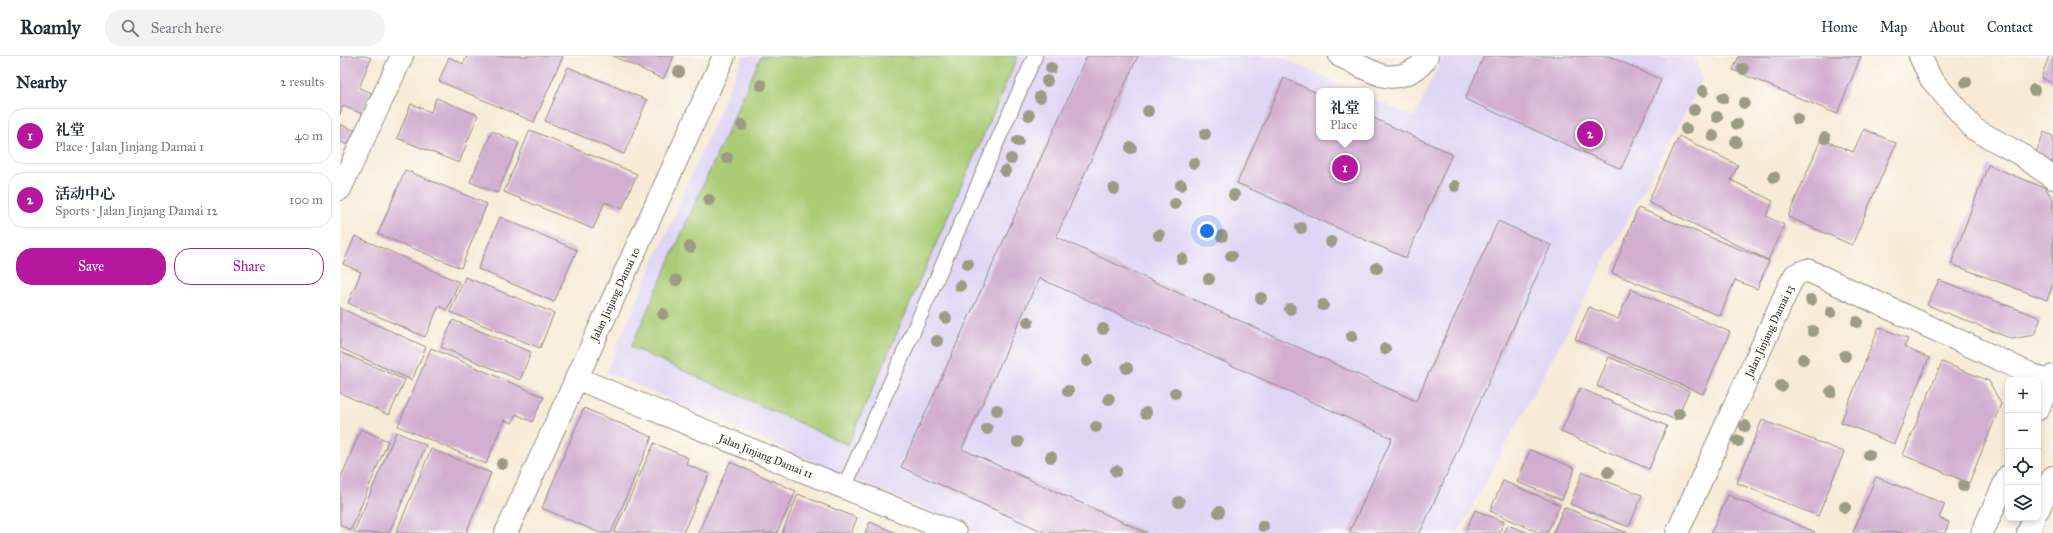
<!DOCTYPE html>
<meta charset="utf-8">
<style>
body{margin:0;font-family:"IM FELL Great Primer","Noto Serif SC",serif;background:#f2f2f3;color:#1f2937}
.controls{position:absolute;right:12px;bottom:12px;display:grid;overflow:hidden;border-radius:8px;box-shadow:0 2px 6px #0003}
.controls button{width:36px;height:36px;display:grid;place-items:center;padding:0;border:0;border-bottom:1px solid #e0e1e3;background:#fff;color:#1f2937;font:20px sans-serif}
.you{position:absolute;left:867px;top:175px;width:14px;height:14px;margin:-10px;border:3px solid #fff;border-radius:50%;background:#1a73e8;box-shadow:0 0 0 6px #1a73e833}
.badge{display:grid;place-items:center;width:26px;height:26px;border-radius:50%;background:#b5179e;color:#fff;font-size:13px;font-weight:700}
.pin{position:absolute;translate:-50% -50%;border:2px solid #fff;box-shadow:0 1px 4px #0006}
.popup{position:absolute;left:976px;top:32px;width:58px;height:52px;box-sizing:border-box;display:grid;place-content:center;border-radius:8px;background:#fff;filter:drop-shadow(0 1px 3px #0005);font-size:13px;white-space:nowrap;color:#747a83}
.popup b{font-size:15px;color:#1f2937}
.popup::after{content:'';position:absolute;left:50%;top:100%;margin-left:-8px;border:8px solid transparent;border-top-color:#fff}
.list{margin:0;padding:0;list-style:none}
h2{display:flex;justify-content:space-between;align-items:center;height:52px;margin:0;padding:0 16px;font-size:17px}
h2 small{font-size:13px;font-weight:400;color:#747a83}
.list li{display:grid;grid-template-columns:26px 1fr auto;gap:12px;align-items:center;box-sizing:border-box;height:56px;margin:0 8px 8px;padding:0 8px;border:1px solid #e0e1e3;border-radius:16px}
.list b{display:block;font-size:15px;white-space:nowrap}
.list p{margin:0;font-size:13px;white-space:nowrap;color:#747a83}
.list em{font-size:13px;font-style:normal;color:#747a83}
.actions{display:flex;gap:8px;padding:12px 16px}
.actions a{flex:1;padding:9px 0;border:1px solid #b5179e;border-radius:16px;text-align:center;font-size:14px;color:#b5179e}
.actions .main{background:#b5179e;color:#fff}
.icon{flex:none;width:22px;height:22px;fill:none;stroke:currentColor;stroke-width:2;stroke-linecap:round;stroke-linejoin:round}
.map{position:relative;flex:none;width:1713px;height:477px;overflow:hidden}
header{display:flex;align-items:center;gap:24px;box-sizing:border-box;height:56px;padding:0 20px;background:#fff;border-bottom:1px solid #e0e1e3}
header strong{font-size:19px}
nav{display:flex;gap:22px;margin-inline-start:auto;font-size:14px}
.search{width:280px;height:36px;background:#f2f2f3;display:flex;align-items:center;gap:10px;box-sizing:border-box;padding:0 14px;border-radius:16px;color:#747a83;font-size:15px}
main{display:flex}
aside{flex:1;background:#fff}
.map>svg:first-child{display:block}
.built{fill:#dfd5f5}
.green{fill:#abcb74;stroke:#6b7b50}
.building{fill:#d2afd1}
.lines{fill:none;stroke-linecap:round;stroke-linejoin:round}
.lane-casing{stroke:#918a80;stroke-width:16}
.street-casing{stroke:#918a80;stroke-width:24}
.lane{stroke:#fff;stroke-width:14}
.street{stroke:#fff;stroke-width:22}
.tree{fill:#9c9b84}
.labels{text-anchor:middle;stroke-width:4;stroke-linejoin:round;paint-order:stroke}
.street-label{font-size:11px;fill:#2b2b2b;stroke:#fdfcf7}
</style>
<header>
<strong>Roamly</strong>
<div class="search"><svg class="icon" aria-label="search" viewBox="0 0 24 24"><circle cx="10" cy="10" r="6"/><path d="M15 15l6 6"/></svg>Search here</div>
<nav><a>Home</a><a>Map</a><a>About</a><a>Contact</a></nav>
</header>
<main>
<aside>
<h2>Nearby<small>2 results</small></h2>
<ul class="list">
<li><span class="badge">1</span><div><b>礼堂</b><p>Place · Jalan Jinjang Damai 1</p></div><em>40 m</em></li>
<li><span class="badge">2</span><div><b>活动中心</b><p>Sports · Jalan Jinjang Damai 12</p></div><em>100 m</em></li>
</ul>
<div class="actions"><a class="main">Save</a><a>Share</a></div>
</aside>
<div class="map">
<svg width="1713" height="477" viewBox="0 0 1713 477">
<rect width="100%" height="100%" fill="#fdfcf7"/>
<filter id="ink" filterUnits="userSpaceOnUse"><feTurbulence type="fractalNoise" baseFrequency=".025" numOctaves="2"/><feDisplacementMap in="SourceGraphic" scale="8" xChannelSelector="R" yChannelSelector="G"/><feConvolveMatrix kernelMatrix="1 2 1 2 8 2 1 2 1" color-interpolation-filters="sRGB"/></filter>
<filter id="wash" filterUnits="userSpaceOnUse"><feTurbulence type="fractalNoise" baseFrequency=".012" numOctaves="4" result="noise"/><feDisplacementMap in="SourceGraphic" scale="16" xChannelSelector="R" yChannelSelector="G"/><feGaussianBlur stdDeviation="0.9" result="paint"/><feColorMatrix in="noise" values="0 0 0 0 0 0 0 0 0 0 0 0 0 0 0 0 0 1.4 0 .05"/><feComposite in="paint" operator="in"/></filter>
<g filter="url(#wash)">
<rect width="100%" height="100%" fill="#f7ead6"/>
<polygon class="built" points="403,0 938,0 1016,35 979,35 979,81 1031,81 1031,42 1075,61 1103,0 1354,0 1363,24 1118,477 639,477 266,316"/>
<polygon class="green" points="421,0 678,0 508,389 291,291"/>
<g id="blocks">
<g class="building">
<polygon points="0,0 25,0 31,2 19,32 32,37 23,58 3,50 0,58"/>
<polygon points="127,0 223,0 194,66 99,25 109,1 123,8"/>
<polygon points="273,0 334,0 323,23"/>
<polygon points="747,0 798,0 716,181 1076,345 1158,165 1211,189 1080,477 1009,477 1052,382 699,222 622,393 807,477 706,477 561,411"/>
<polygon points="1144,0 1269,0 1321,24 1281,113 1125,43"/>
<polygon points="1399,0 1521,0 1497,58 1393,14"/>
<polygon points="1709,0 1713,0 1713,27 1701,22"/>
<polygon points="228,11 307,44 284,98 205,65"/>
<polygon points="944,22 979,38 979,81 1031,81 1031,61 1112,98 1066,202 897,127"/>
<polygon points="96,42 138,59 119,107 57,82 71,48 91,56"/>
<polygon points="0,68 16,75 10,90 0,86"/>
<polygon points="1524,73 1556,87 1512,189 1448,161 1481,83 1513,96"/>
<polygon points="190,74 297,118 282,153 265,146 253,173 164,136"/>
<polygon points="152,75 179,87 157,137 130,126"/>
<polygon points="1704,76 1713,80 1713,107 1695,99"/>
<polygon points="1339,80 1398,109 1391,124 1433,145 1426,160 1444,169 1428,204 1308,146"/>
<polygon points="1648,109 1705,132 1713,143 1713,229 1707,244 1611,208"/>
<polygon points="65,114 147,148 121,212 38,178"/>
<polygon points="1298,152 1429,205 1417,233 1395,224 1380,260 1272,217"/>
<polygon points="160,161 237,194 214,246 138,213"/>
<polygon points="15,180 119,226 107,254 99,250 85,281 8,247 21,216 3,208"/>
<polygon points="125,221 214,257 200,292 110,256"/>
<polygon points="1599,224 1701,262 1694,279 1672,283 1587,249"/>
<polygon points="1291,233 1390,276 1363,338 1235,283 1249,251 1278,263"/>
<polygon points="0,252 86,291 72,324 0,292"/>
<polygon points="113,264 191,296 180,324 101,291"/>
<polygon points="1539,271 1568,283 1564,291 1589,302 1554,388 1501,366"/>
<polygon points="91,292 204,341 192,366 176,358 172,367 164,364 146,408 58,370"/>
<polygon points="0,296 65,324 49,359 0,337"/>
<polygon points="1269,301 1349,335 1336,364 1257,330"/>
<polygon points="1602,306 1649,325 1661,348 1629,427 1563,399"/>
<polygon points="1240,332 1327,370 1309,413 1221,376"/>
<polygon points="244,352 312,381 271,477 260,477 202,452"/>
<polygon points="1422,364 1504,396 1478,460 1397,427"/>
<polygon points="21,373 48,385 11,474 0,469 0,424"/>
<polygon points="56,376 86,389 49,477 16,477 14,476"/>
<polygon points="314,387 348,402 346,408 369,418 343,477 274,477"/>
<polygon points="91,393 151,417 126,477 56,477"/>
<polygon points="1190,394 1235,412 1222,444 1177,426"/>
<polygon points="390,406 456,435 437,477 358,477"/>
<polygon points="1243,416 1302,439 1289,471 1230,448"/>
<polygon points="1536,421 1605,448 1599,462 1609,466 1605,477 1513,476"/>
<polygon points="1163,425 1220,449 1207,477 1200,477 1150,455"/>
<polygon points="458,438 517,462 511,477 442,477"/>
<polygon points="1388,439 1475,476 1474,477 1371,477"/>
<polygon points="1224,451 1287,477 1213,477"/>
<polygon points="1135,454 1164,466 1159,477 1125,477"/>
<polygon points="530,466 556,477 525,477"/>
<polygon points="1168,469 1188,477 1164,477"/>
</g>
</g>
</g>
<g filter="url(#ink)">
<use href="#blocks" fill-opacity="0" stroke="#918a80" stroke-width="1"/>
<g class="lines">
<g class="lane-casing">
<polyline id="lane" points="504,432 695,0"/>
</g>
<g class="street-casing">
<g id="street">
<path d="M 1000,0 C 1011,5 1034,18 1045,20 C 1060,23 1081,14 1087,0"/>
<polyline points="1580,0 1591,23 1634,73 1680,98 1713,122"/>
<polyline points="0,133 62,0"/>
<polyline points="236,322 615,477"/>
<polyline points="1698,353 1713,320"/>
<polyline points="1698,454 1713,421"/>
<polyline points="166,477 384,0"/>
<polyline points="1337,477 1450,228 1455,219 1467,214 1710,327"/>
<polyline points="1642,477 1668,420"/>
<polyline points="1688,477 1694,462"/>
</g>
</g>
<use href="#lane" class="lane"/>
<use href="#street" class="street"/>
</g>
<g class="tree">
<circle cx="711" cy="12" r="6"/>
<circle cx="1403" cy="13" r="6"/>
<circle cx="339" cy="16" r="6"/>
<circle cx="707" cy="25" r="6"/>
<circle cx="1626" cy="26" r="6"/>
<circle cx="421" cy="29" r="6"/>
<circle cx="1694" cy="34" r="6"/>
<circle cx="1363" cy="35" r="6"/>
<circle cx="700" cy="41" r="6"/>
<circle cx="1383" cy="42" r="6"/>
<circle cx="1404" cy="47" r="6"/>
<circle cx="1354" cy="54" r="6"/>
<circle cx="808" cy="55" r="6"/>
<circle cx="689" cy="59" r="6"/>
<circle cx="1377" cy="61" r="6"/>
<circle cx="1457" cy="63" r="6"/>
<circle cx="1397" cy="68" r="6"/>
<circle cx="402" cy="69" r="6"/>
<circle cx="1346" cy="73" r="6"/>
<circle cx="865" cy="78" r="6"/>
<circle cx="1373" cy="80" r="6"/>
<circle cx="1485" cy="82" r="6"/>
<circle cx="678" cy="85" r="6"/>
<circle cx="1396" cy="86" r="6"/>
<circle cx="791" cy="92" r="6"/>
<circle cx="387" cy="102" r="6"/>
<circle cx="671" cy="103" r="6"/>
<circle cx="854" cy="107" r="6"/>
<circle cx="665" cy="115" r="6"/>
<circle cx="1434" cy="121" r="6"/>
<circle cx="841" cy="129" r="6"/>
<circle cx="1115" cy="130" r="6"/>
<circle cx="774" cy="133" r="6"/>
<circle cx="894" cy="139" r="6"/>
<circle cx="369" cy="144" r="6"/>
<circle cx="835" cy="148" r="6"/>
<circle cx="961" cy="172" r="6"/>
<circle cx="819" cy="179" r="6"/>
<circle cx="882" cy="180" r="6"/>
<circle cx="991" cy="186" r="6"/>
<circle cx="350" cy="191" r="6"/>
<circle cx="891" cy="200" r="6"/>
<circle cx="842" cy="203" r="6"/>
<circle cx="628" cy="208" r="6"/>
<circle cx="1037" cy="212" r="6"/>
<circle cx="869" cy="223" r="6"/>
<circle cx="336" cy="224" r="6"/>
<circle cx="620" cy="230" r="6"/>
<circle cx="921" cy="242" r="6"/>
<circle cx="1471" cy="244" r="6"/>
<circle cx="983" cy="249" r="6"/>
<circle cx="950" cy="253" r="6"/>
<circle cx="1491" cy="256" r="6"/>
<circle cx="323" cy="258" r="6"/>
<circle cx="606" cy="262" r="6"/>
<circle cx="688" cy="266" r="6"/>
<circle cx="1517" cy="266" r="6"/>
<circle cx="763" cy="273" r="6"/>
<circle cx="1473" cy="275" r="6"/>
<circle cx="1012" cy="280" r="6"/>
<circle cx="597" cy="285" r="6"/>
<circle cx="1045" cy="293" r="6"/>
<circle cx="1505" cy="300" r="6"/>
<circle cx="1463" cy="303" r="6"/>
<circle cx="747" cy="305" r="6"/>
<circle cx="787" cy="312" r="6"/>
<circle cx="1441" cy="330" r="6"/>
<circle cx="728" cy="335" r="6"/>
<circle cx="1491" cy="336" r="6"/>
<circle cx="835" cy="337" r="6"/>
<circle cx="769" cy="343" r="6"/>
<circle cx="657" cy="354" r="6"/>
<circle cx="806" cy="357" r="6"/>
<circle cx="1339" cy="358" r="6"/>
<circle cx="1405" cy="370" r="6"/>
<circle cx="756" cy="371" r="6"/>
<circle cx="647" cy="373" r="6"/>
<circle cx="1398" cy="385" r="6"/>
<circle cx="678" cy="386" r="6"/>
<circle cx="1529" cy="399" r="6"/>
<circle cx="711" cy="401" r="6"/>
<circle cx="162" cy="408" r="6"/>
<circle cx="776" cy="415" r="6"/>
<circle cx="1268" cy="416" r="6"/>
<circle cx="1623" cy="430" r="6"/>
<circle cx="839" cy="446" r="6"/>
<circle cx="1505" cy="451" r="6"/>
<circle cx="879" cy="456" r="6"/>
<circle cx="923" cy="470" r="6"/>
</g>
</g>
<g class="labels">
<g class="street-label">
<text transform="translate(275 238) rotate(-65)" y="4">Jalan Jinjang Damai 10</text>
<text transform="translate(1429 275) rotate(-65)" y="4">Jalan Jinjang Damai 13</text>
<text transform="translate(426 400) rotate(22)" y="4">Jalan Jinjang Damai 11</text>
</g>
</g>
</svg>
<div class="controls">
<button>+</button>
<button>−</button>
<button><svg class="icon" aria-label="locate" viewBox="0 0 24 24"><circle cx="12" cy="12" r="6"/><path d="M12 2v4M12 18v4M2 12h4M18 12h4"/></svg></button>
<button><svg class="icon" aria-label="layers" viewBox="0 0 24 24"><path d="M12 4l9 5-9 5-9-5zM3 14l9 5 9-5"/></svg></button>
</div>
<div class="you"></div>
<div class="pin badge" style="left:1005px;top:112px">1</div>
<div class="popup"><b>礼堂</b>Place</div>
<div class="pin badge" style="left:1250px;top:78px">2</div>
</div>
</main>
